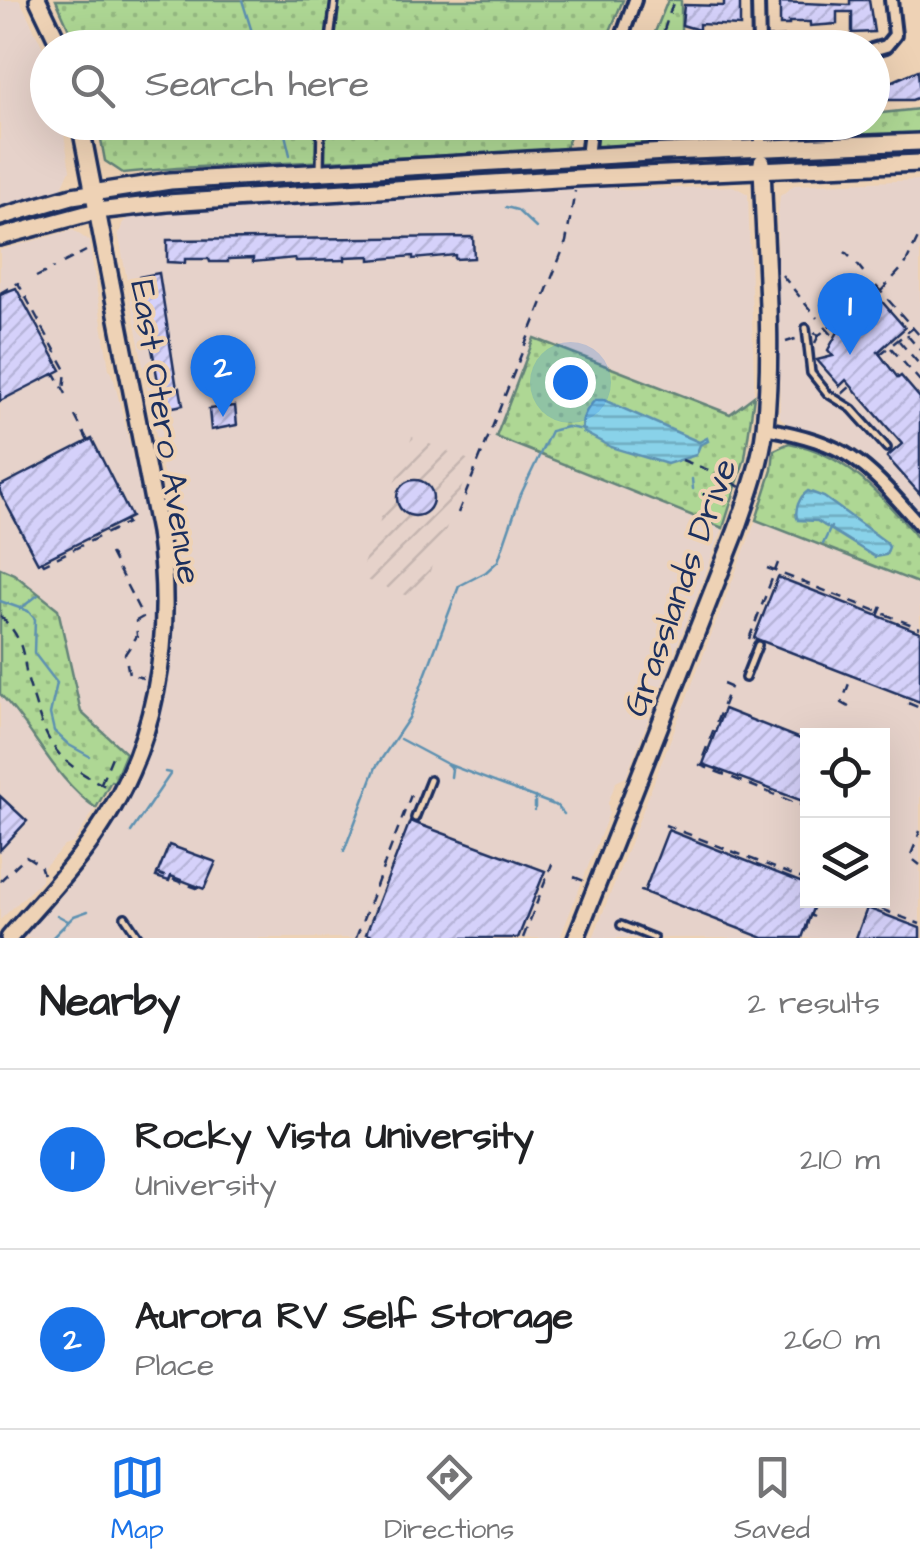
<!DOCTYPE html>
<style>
body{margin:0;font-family:"Architects Daughter",sans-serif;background:#f6f6f6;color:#202124}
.controls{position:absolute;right:30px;bottom:30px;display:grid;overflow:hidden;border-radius:0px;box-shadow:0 10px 40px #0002}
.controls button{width:90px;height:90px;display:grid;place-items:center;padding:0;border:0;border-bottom:2px solid #e0e0e0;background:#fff;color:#202124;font:50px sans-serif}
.you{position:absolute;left:570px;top:382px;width:35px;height:35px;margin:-25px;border:8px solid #fff;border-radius:50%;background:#1a73e8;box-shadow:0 0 0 15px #1a73e833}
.badge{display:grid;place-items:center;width:65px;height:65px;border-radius:50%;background:#1a73e8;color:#fff;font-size:32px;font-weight:700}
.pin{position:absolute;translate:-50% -82px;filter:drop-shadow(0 2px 5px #0008)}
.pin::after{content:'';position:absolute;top:52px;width:35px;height:30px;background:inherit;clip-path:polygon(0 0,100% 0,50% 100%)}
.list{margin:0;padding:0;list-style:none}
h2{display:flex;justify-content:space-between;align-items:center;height:130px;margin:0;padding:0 40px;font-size:42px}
h2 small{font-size:32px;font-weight:400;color:#757577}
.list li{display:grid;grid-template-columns:65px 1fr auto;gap:30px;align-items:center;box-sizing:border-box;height:180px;padding:0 40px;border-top:2px solid #e0e0e0}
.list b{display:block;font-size:38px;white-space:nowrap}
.list p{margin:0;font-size:32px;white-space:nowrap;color:#757577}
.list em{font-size:32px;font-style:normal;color:#757577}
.icon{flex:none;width:55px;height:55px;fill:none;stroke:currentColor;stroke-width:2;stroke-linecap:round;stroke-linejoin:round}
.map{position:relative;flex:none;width:920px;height:938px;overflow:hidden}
.search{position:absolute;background:#fff;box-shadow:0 10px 40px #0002;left:30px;right:30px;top:30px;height:110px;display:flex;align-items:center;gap:25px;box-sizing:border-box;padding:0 35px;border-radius:55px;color:#757577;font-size:38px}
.sheet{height:490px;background:#fff}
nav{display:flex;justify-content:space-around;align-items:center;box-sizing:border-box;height:140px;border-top:2px solid #e0e0e0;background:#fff;font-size:28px;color:#757577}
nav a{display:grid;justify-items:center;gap:5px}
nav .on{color:#1a73e8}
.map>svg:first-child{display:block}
.built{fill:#e6d2ca;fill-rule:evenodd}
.industrial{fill:url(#industrial-furrows)}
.grass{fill:url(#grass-dots);stroke:#648379;stroke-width:2.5}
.water{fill:url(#water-rules);stroke:#5d91b1;stroke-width:2.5}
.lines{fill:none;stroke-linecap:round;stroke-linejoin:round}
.stream{stroke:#5d91b1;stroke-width:2.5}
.building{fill:url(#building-hatch);stroke:#1b2f5e;stroke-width:2.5}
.lane-casing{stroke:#1b2f5e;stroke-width:12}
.street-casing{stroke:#1b2f5e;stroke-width:18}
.secondary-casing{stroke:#1b2f5e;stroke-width:22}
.path{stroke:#1b2f5e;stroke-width:2.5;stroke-dasharray:10 8;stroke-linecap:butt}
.lane{stroke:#eed2b5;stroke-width:5}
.street{stroke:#eed2b5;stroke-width:10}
.secondary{stroke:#eed2b5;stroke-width:15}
.labels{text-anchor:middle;stroke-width:8;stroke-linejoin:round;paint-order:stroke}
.street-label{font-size:35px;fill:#1b2f5e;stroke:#eed2b5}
</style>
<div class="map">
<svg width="920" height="938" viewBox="0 0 920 938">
<defs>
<pattern id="industrial-furrows" width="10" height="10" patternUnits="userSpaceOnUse" patternTransform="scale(2.5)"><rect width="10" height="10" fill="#e6d2ca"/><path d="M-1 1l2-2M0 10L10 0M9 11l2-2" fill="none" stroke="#c5b5b0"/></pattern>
<pattern id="grass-dots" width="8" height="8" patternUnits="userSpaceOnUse" patternTransform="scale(2.5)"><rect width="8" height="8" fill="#aed794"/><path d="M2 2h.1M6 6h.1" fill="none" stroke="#95b982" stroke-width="1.8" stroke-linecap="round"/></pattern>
<pattern id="water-rules" width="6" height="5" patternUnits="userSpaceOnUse" patternTransform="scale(2.5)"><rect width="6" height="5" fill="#89d2e9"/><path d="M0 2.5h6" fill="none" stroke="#6fabc0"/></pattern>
<pattern id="building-hatch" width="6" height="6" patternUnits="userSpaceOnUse" patternTransform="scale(2.5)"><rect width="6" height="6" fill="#d5d1fa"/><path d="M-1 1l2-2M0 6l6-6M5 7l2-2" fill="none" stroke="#b6b4d9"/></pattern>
</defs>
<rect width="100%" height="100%" fill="#eed2b5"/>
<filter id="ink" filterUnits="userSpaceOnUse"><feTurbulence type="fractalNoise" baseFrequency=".01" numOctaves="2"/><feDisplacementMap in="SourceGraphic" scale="20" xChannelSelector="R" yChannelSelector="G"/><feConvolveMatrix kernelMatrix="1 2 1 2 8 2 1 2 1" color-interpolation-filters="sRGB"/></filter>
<g filter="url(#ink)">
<g class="built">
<polygon points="0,0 20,0 47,56 48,122 62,123 70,170 61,190 0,209"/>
<polygon points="920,180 920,514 863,454 845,442 821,432 788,425 780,417 777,222 780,196 794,185"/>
<polygon points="590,185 626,190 733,186 748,194 754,378 754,396 730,414 535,338 496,436 723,528 626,777 616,782 608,803 609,813 560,938 22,938 83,870 119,815 153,739 171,663 176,543 118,232 121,231 122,224 130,215"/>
<polygon points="73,230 89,241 109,369 114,380 139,481 154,567 153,651 138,721 126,753 81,712 58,609 14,574 0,568 0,250"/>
<path d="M 756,520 L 920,584 L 920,938 L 593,938 ZM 808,736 L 882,736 L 882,901 L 808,901 Z"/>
<polygon points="0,694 23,718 32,737 66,781 96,808 73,843 64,846 42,869 41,881 0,920"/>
</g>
<polygon class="industrial" points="412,437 472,461 419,600 358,577"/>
<g class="grass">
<polygon points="56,0 623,0 603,48 77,47"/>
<polygon points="668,0 681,0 681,41 673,47 649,47"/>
<polygon points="920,109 920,134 779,140 769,130 769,123 872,122 873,114"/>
<polygon points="572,122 569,128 573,129 565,150 177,168 123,173 105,161 98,123"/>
<path d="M 619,123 L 752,123 C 753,132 751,138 742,142 L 588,148 L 594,131 L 616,130 Z"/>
<polygon points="534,338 730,414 754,396 745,458 723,528 496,437"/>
<path d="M 789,443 C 849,454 881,497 920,540 L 920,584 L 756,520 L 772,470 L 774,450 Z"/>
<path d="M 0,568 L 14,574 L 58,609 L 81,712 L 126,753 L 114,782 L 111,781 L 96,808 C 53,778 35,730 0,694 Z"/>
</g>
<g class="water">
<path d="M 595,400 L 604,400 L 699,442 L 707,438 L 708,441 L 700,445 L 696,455 L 667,464 L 611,447 L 583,432 C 580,419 586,410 595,400 Z"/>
<path d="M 808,491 L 824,497 L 886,542 L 889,547 L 886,555 L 875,557 L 817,521 L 798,520 C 793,511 800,496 808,491 Z"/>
</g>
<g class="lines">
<g class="stream">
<polyline points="242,0 257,48"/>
<polyline points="282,122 290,155"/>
<polyline points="506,207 517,210 536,228"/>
<polyline points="692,479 693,489"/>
<polyline points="823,544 831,527"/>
<polyline points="0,601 28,611 35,619 34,653 57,683 50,714 54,731 69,745 89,756"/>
<polyline points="20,609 38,595"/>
<polyline points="400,739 447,764 452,769 451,777"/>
<polyline points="447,764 557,806 564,814"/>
<polyline points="535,810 535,797"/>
<polyline points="131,832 171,773 165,772"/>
<polyline points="344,851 376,767 409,718 459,586 486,572 498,561 521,494 551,431 567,427 585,430"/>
<polyline points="57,915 68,921"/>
<polyline points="52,938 74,916 88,911"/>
</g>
</g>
<g class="building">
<polygon points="724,0 740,0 740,26 699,24 699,30 682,25 684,5 724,6"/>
<polygon points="850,0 869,0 874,32 852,33 852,12 837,12 837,24 810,26 810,22 789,22 789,25 780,25 780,2 850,5"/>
<polygon points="918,70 920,97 912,100 872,100 872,78 890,77 891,82"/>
<polygon points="473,237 474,258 455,259 455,255 413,259 413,256 370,260 370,256 345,257 345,260 296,261 295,258 253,262 253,258 228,259 228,262 210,262 209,259 185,259 185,263 167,262 167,240"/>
<polygon points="159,273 177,389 180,388 183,405 163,409 139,277"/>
<polygon points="16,288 61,370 0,401 0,294"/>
<polygon points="877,296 905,328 878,352 898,378 901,376 920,398 920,494 887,457 902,444 846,380 840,386 817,360 833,356 828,350 839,330 851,319 850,317"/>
<polygon points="235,406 237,425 211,430 209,409"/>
<polygon points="92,439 131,517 38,563 0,492 0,486"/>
<circle cx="415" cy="498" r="18"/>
<polygon points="778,577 920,632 920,702 754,638"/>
<polygon points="724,709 808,742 808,803 703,764"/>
<polygon points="0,796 27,821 0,850"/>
<polygon points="410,821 545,871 518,938 378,938 366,934"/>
<polygon points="668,830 808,885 808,900 816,900 802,938 763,938 644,892"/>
<polygon points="169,845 216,862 204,889 171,876 169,881 156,877"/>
<polygon points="867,908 920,928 920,938 856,938"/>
</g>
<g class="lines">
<g class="lane-casing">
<g id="lane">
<polyline points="329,48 335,0"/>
<polyline points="320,171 321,122"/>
<polyline points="806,328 811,373 828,394 852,409 887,448"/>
<polyline points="745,678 758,645"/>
<polyline points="415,818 430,780"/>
<polyline points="125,917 139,938"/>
<polyline points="621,925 654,938"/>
</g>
</g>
<g class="street-casing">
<g id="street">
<polyline points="758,0 759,48"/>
<polyline points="618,48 635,0"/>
<polyline points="705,48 795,44 822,48"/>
<polyline points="872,50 886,46 895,35 891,0"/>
<polyline points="761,122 761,148"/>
<polyline points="587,157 591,122"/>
<path d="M 765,428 C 851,444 864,462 920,525"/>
</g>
</g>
<g class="secondary-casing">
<g id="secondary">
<polyline points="38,0 61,48"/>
<polyline points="0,217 72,196 170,181 666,152 920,142"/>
<polyline points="0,237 97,211 167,203 574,178 920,163"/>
<path d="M 9,938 C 37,905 68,874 93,838 C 157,748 174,639 159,532 L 80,122"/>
<path d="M 576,938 L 736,532 C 748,498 761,463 765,427 C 774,339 764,249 762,162"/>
</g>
</g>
<g class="path">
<polyline points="658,48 674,0"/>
<polyline points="639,132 640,122"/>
<polyline points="845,252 850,257"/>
<polyline points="63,263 86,251"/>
<polyline points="857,264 868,278"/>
<polyline points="782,275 817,318"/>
<polyline points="36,277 54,268"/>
<polyline points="876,286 920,336"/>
<polyline points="881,291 905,265 920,234"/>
<polyline points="0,293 18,283 66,370 64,391"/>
<polyline points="825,327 836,339"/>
<polyline points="814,333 819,335 878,288"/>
<polyline points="907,335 920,350"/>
<polyline points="899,341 920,365"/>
<polyline points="786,342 799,338"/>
<polyline points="815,343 819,335"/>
<polyline points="891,348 920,381"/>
<polyline points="879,355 913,328"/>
<polyline points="51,375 56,375 66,394"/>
<polyline points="842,394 851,386"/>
<polyline points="75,416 88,441"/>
<polyline points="682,460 719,474 740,487"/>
<polyline points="458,513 566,242 575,191"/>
<polyline points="110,553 143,617 136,621 137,636 125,654 129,674 143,678"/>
<polyline points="42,561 44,564 127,523 125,520"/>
<polyline points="767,568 920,628"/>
<path d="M 0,616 C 19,633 23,648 26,672 C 28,684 34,698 37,710 C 51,755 68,767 109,788"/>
<polyline points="878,616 883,604"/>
<polyline points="749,639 778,563"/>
<polyline points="723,684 730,687 700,765 808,808"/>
<polyline points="908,703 920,708"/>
<polyline points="849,707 842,703 852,675"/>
<polyline points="101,783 114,752"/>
<polyline points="665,825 808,881"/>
<polyline points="918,837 920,831"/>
<polyline points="915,845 910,857 920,865"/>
<polyline points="156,873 202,890"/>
<polyline points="574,877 584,881"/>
<polyline points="0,881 26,856 40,865 43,874"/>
<polyline points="640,891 648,893"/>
<polyline points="865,903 920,924"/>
<polyline points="810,915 814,917"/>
<polyline points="808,921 806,929 809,930"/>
<polyline points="356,938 411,795"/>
<polyline points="370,938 371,935"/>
<polyline points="523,938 552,864"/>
</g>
<use href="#lane" class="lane"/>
<use href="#street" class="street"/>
<use href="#secondary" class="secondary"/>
</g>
</g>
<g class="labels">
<g class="street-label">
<text transform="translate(167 432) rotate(81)" y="12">East Otero Avenue</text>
<text transform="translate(679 587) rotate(-70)" y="12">Grasslands Drive</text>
</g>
</g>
</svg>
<div class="controls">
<button><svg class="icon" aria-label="locate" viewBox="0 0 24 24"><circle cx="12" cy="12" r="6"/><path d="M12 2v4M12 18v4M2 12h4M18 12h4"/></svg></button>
<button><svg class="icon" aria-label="layers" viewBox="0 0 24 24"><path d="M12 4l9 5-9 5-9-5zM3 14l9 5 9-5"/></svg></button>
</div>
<div class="you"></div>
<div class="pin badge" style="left:850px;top:355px">1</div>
<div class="pin badge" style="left:223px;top:417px">2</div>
<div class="search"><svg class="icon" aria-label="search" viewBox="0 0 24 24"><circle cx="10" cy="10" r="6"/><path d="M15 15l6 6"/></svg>Search here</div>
</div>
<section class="sheet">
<h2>Nearby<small>2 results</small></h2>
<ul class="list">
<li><span class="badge">1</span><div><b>Rocky Vista University</b><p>University</p></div><em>210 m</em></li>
<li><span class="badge">2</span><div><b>Aurora RV Self Storage</b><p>Place</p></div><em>260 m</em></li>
</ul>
</section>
<nav>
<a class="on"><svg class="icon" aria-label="map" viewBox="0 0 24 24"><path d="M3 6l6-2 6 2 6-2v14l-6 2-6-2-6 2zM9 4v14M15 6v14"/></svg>Map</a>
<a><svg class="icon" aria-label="directions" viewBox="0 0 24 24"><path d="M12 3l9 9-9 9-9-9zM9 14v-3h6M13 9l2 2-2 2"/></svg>Directions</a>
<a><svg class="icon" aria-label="saved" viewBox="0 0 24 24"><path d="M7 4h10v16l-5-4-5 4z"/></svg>Saved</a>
</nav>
